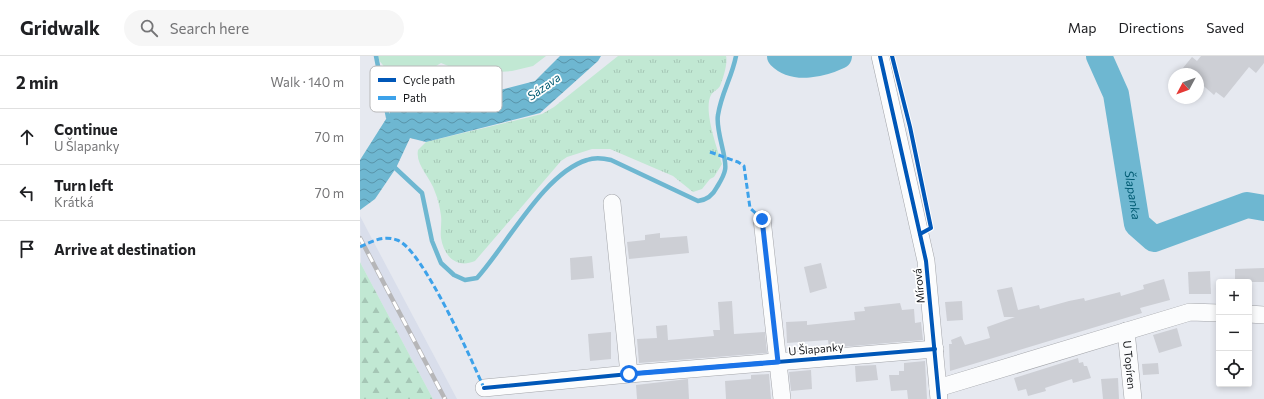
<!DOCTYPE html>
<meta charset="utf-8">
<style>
body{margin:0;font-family:Commissioner,sans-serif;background:#f6f6f6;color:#202124}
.controls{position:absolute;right:12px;bottom:12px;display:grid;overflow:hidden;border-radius:4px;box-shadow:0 2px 6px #0003}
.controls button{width:36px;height:36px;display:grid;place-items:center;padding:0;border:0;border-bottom:1px solid #e0e0e0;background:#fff;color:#202124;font:20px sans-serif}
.compass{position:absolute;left:808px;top:12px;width:36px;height:36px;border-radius:50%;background:#fff;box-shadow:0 2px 6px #0003;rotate:229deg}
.stop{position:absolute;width:12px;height:12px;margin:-9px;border:3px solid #1a73e8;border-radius:50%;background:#fff}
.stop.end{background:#1a73e8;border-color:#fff;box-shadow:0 1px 4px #0008}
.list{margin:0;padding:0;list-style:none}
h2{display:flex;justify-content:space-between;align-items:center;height:52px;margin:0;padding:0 16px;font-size:17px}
h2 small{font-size:13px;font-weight:400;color:#757577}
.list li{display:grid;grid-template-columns:26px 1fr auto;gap:12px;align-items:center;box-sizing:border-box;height:56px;padding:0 16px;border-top:1px solid #e0e0e0}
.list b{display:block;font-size:15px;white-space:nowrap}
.list p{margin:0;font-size:13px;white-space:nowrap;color:#757577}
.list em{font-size:13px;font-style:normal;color:#757577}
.icon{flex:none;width:22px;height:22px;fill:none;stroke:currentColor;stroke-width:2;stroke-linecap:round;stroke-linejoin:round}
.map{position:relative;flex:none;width:904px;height:343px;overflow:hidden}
header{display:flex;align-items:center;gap:24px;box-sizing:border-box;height:56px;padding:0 20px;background:#fff;border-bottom:1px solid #e0e0e0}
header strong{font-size:19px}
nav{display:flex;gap:22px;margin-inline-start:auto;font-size:14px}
.search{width:280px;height:36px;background:#f6f6f6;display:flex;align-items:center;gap:10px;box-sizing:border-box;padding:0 14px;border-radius:22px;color:#757577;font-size:15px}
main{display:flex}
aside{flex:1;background:#fff}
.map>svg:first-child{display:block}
.built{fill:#d9deeb}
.green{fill:#c1e8d3}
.forest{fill:url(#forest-firs)}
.park{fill:url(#park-tufts)}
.water{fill:url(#water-waves)}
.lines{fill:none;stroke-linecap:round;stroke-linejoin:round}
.stream{stroke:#6eb7d1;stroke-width:4.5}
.river{stroke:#6eb7d1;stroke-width:26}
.building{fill:#cdcfd5}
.minor-casing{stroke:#a3a5aa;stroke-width:18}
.minor{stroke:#fbfcfd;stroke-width:17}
.rail-casing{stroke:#b6b6b8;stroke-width:4.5}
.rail{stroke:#fff;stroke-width:3;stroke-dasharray:9;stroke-linecap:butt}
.quiet{stroke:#3da2ea;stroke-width:3;stroke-dasharray:6 3;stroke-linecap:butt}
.cycleway-casing{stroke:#fff;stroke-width:6}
.cycleway{stroke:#0057b8;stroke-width:4}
.route{stroke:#1a73e8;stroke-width:5}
.labels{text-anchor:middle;stroke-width:3.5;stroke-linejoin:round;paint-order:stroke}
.street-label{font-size:11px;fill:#15171a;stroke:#fff}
.water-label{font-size:12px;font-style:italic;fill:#015b73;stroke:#fff}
.key{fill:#fff;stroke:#b9b9ba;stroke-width:1}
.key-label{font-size:11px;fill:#15171a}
</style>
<header>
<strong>Gridwalk</strong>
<div class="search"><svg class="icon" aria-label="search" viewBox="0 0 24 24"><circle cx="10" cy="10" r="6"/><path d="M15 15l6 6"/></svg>Search here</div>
<nav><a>Map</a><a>Directions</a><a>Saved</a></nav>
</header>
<main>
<aside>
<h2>2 min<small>Walk · 140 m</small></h2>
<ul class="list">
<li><svg class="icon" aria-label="ahead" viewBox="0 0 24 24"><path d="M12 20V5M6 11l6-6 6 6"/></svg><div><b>Continue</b><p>U Šlapanky</p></div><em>70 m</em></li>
<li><svg class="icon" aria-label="left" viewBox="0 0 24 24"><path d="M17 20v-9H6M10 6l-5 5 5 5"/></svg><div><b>Turn left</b><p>Krátká</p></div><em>70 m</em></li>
<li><svg class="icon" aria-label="arrive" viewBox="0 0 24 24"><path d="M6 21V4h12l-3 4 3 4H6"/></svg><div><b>Arrive at destination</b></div></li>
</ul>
</aside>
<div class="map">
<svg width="904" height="343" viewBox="0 0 904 343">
<defs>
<pattern id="forest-firs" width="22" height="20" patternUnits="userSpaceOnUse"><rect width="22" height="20" fill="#c1e8d3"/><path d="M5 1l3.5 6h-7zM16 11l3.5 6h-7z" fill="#a5c6b5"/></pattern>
<pattern id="park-tufts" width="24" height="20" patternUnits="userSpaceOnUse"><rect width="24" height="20" fill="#c1e8d3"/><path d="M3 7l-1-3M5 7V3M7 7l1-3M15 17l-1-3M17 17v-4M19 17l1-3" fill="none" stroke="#a5c6b5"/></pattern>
<pattern id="water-waves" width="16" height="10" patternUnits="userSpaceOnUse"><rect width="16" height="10" fill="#6eb7d1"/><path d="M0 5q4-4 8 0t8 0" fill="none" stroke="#5994a9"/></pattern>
</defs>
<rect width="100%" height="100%" fill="#e6e9f0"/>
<polygon class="built" points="0,160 20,198 97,343 73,343 1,208"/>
<path class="green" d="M 18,0 L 186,0 L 173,10 L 152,15 L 108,18 L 81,7 C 65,17 42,32 27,13 C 23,9 19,6 18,0 Z"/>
<polygon class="forest" points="0,206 1,208 73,343 0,343"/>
<path class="park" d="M 258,0 L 366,0 C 368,7 363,23 360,30 C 358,34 353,35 351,39 C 343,54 357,92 362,108 L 354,121 L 350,123 L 342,133 L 333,136 L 313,120 L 250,93 L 232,93 L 207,101 L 201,105 L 115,205 C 96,213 84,200 81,182 C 80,175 82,167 81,160 C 80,152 78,143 75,136 C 71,122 55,109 58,94 L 66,86 L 182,58 L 194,51 Z"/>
<polygon class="water" points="200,0 241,0 238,5 180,57 66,86 50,82 36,112 15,143 0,154 0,104 33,52 57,42 74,42 136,35 175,25"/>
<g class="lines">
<g class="stream">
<polyline points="16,0 28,61 32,65"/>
<path d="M 32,109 L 62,137 L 72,185 L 81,207 L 94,219 L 105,224 L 117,222 C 147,189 184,117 227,104 C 235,101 243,102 251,104 L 338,145 C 347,144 353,139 357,131 C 360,126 364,120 365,114 C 368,103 355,74 358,59 C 361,38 372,21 376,0"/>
</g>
<g class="river">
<path d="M 420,0 C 435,15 462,8 479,0"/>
<path id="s1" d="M 739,0 L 756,38 L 777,168 L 794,183 L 887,149 L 904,152"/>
</g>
</g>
<g class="building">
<polygon points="841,0 904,0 904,7 896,17 889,11 864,42 856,36 854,39 838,25 838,18 818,18 832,1 837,5"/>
<polygon points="300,177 300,182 327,180 329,197 269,203 267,186 285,184 285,179"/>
<polygon points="232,200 234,222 211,224 210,202"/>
<polygon points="461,207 467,232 450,237 444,211"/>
<polygon points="904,212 904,226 875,226 875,213"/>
<polygon points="850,215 851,238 829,238 828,216"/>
<polygon points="804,223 810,244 780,252 782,257 590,315 589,288 592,288 591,284 601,280 605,289 630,282 627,271 655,261 644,261 637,234 652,231 658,254 679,249 680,253 709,245 724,242 725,245 760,236 761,240 784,233 783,229"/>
<polygon points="372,245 374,278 405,276 407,297 279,307 277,283 297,282 296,270 307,269 308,284 354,280 353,274 360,274 358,246"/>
<polygon points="602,245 603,264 587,265 585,246"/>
<polygon points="540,247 542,254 554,253 555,267 561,266 563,284 469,292 468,284 427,287 426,266 447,265 447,269 495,264 494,256 505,255 504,251"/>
<polygon points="817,272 822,290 799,297 793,279"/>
<polygon points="251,276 251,303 230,305 228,278"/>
<polygon points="718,302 719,307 723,306 724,310 727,310 731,322 713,327 712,323 685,332 686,335 668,340 666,333 658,335 654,322"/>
<polygon points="565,305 567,343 548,343 547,334 531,335 529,319 539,319 539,315 544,315 544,307"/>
<polygon points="798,307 799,318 783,319 782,308"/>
<polygon points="516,309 518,324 496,326 495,310"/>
<polygon points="451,314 452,333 431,335 429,316"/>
<polygon points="409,318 411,343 366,343 365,325 391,323 391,319"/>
<polygon points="758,322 759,343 743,343 741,323"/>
<polygon points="328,323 329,343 277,343 276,329"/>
</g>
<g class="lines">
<g class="minor-casing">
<g id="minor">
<polyline points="520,0 566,205 579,343"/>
<polyline points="252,147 269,318"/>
<polyline points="402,163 422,343"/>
<polyline points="889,258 904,259"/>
<path id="s2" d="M 766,275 L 773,343"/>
<polyline points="124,332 269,318 575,293"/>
<polyline points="578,332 830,256 859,257"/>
</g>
</g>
<use href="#minor" class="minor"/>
<g class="rail-casing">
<polyline id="rail" points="0,182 85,343"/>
</g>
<use href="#rail" class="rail"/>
<g class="quiet">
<polyline points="350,96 378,106 384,110 390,152 402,163"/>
<path d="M 0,191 C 13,185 23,179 37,184 C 62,192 112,305 124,332"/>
</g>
<g class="cycleway-casing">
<g id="cycleway">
<polyline points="520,0 566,205 579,343"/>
<polyline points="532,0 550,71 571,172 560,178"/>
<polyline points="124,332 269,318 575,293"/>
</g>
</g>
<use href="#cycleway" class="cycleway"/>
</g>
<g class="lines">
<polyline class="route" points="269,318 418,306 402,163"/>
</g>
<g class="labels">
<g class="street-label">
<text transform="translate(559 230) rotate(-96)" y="4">Mírová</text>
<text transform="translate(456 293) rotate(-5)" y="4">U Šlapanky</text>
<text dy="4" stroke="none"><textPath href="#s2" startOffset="34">U Topíren</textPath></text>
</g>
<g class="water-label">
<text transform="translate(184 31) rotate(-35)" y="4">Sázava</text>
<text dy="4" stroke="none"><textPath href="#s1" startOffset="144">Šlapanka</textPath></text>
</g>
</g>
<rect x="10" y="10" width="132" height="46" rx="6" class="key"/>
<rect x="18" y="22" width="18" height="4" fill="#0057b8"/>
<rect x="18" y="40" width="18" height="4" fill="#3da2ea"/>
<g class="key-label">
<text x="43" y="28">Cycle path</text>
<text x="43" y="46">Path</text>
</g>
</svg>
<div class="controls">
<button>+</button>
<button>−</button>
<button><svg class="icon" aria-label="locate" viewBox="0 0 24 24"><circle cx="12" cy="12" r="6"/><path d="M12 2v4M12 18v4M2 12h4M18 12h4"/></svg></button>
</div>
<svg class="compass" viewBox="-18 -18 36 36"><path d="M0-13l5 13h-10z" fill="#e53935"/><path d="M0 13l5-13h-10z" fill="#757577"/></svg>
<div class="stop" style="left:269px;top:318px"></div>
<div class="stop end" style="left:402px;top:163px"></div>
</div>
</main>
